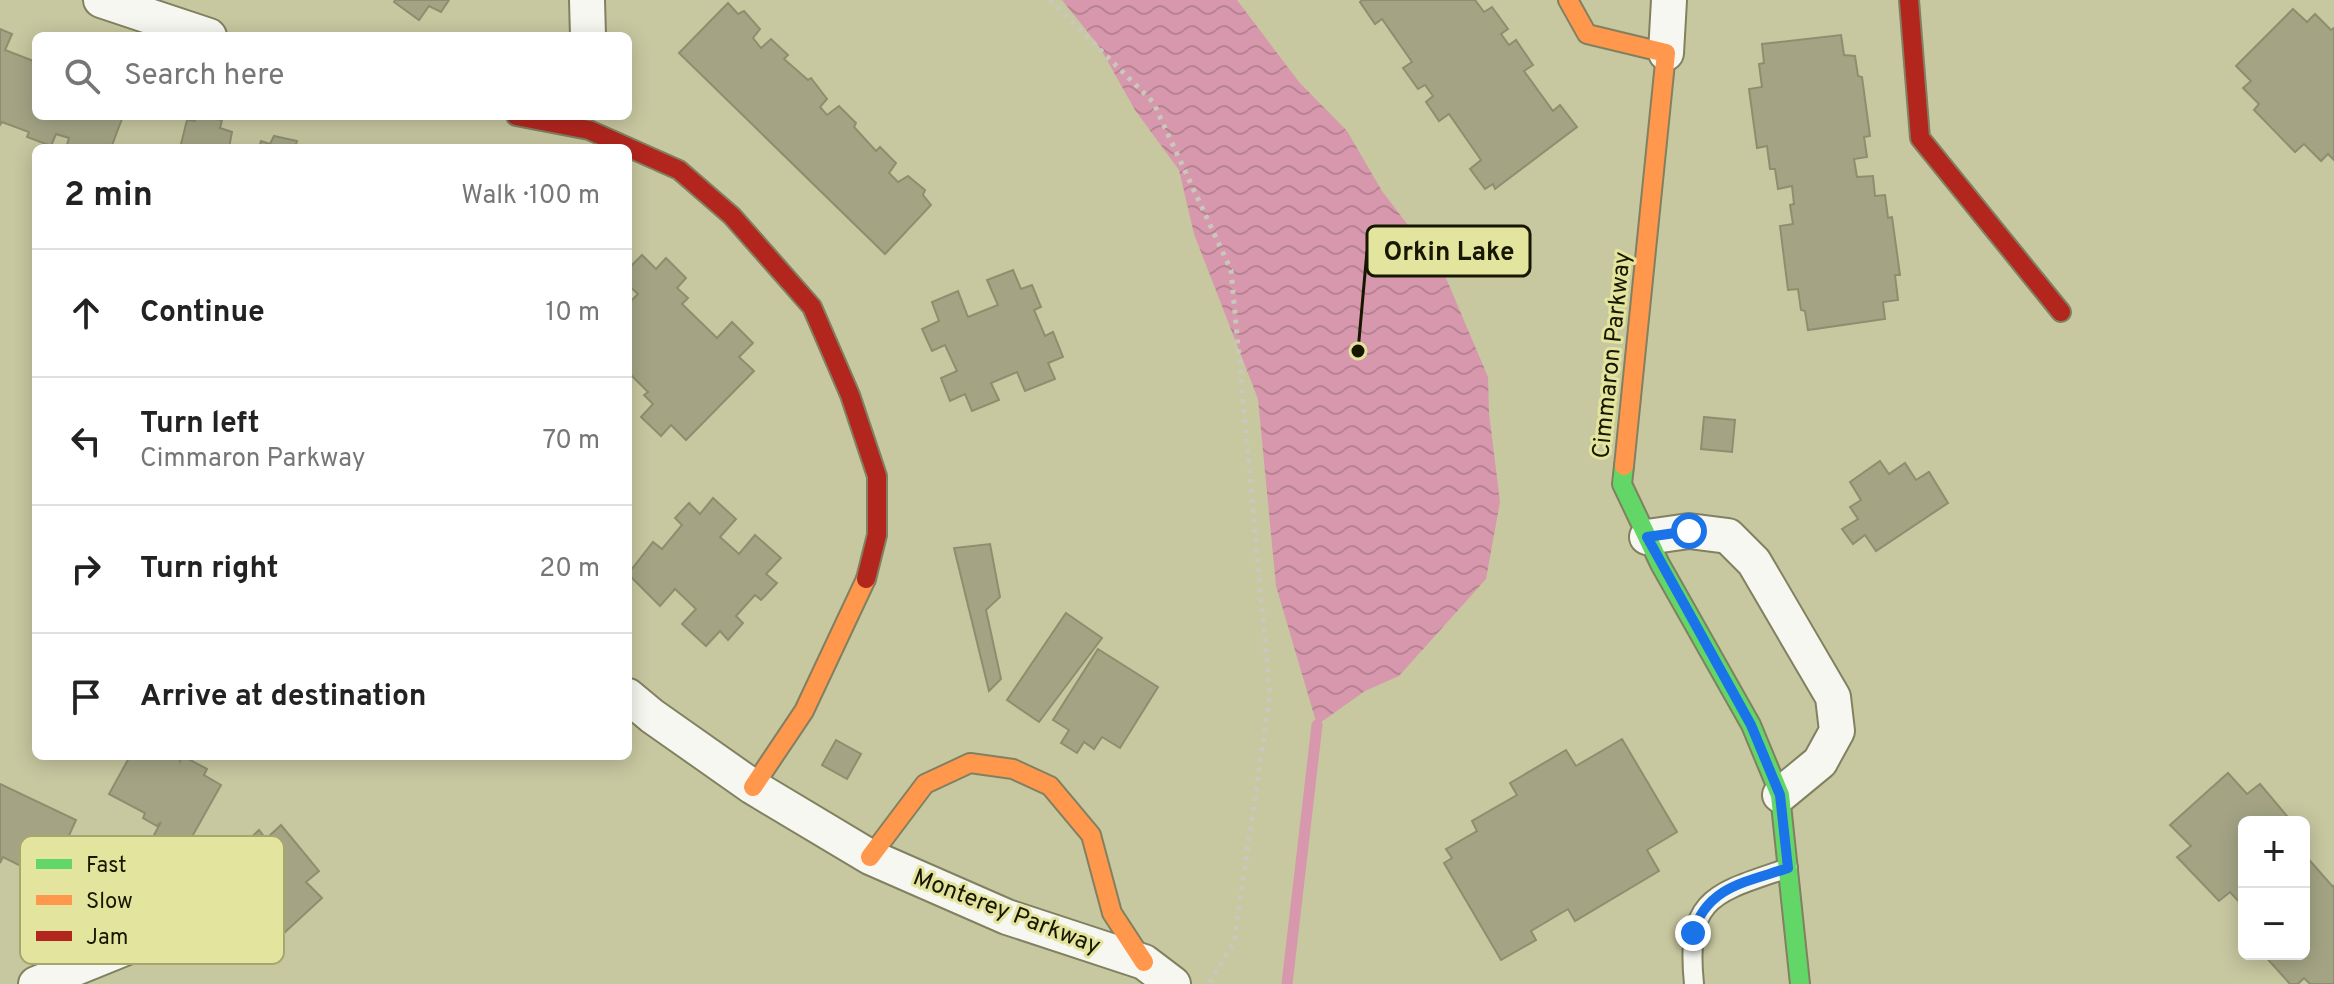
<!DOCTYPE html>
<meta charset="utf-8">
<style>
body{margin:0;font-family:Overpass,sans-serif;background:#f6f6f6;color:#222}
.controls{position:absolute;right:24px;bottom:24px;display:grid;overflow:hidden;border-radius:12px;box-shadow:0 4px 20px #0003}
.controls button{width:72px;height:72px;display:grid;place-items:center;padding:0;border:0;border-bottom:2px solid #e0e0e0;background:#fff;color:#222;font:40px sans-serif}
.stop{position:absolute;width:24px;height:24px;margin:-18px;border:6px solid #1a73e8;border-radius:50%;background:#fff}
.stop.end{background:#1a73e8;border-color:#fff;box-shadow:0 2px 8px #0008}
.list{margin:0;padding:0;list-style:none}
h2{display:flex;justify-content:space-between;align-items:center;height:104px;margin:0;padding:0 32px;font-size:34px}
h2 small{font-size:26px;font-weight:400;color:#767676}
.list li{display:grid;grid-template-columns:52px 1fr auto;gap:24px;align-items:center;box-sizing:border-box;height:128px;padding:0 32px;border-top:2px solid #e0e0e0}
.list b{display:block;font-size:30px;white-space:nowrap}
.list p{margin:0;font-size:26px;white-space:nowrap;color:#767676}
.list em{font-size:26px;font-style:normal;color:#767676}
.icon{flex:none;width:44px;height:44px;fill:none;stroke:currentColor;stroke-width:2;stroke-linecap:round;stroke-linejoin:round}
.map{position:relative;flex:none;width:2334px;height:984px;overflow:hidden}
.search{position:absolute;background:#fff;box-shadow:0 4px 20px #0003;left:32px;top:32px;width:600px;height:88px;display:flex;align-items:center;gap:20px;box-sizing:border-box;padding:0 28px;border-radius:12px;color:#767676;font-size:30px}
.panel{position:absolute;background:#fff;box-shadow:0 4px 20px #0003;left:32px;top:144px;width:600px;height:616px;border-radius:12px}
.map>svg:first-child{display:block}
.water{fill:url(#water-waves)}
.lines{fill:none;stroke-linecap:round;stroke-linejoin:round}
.stream{stroke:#d798ad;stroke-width:11}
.building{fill:#a4a485;stroke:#8e8e6f;stroke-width:2}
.lane-casing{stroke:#818161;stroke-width:22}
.street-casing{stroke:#818161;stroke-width:38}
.fast-casing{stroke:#818161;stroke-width:22}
.slow-casing{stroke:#818161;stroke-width:22}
.jam-casing{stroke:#818161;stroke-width:22}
.path{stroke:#c8c8bb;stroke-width:5;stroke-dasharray:4 6;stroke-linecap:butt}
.lane{stroke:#f7f7f1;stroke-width:18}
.street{stroke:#f7f7f1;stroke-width:34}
.fast{stroke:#63d668;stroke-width:18}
.slow{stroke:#ff974d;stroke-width:18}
.jam{stroke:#b3261e;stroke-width:18}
.route{stroke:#1a73e8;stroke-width:10}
.labels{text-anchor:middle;stroke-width:6;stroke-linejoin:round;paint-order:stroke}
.street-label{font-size:24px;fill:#171600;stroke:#e3e49d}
.key{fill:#e3e49d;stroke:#a6a66e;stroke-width:2}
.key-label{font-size:22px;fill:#171600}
.leader{fill:none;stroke:#171600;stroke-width:3}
.callout-dot{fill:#171600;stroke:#e3e49d;stroke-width:3}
.callout{fill:#e3e49d;stroke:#171600;stroke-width:3}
.callout-label{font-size:26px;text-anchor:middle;font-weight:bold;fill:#171600}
</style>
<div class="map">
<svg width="2334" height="984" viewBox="0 0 2334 984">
<defs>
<pattern id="water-waves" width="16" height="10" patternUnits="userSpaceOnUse" patternTransform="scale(2)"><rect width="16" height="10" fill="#d798ad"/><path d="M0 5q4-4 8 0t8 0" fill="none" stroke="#b88293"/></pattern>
</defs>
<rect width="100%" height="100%" fill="#c7c7a0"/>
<polygon class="water" points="1062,0 1237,0 1299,82 1347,131 1382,191 1443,271 1488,377 1489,413 1500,502 1486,579 1399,676 1365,691 1317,725 1276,586 1258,399 1194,234 1179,170 1135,110 1099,46"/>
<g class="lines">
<polyline class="stream" points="1287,984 1317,725"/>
</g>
<g class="building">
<polygon points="395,0 449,0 441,12 429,6 419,20 394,2"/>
<polygon points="1362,0 1475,0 1484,12 1492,7 1508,29 1501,34 1509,45 1516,40 1533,65 1524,71 1553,111 1560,105 1577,127 1495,189 1493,184 1485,189 1470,169 1481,160 1449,114 1439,121 1426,102 1433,96 1425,85 1418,89 1403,68 1412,62 1382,19 1375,24 1360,2"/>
<polygon points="728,3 738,14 744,11 760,29 753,38 761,48 771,39 788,55 784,59 808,80 811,78 827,99 820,107 827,115 839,106 856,123 854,127 876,151 880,147 896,163 889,173 898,182 908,176 925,190 923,195 931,205 885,254 679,53"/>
<polygon points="2293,9 2307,22 2315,14 2331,30 2334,28 2334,160 2328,154 2321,161 2304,144 2295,152 2254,110 2259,104 2243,88 2251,81 2236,66"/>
<polygon points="0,29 12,34 5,50 36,62 36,116 123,116 111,148 66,148 69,138 56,134 51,146 27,137 29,132 2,122 0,125"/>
<polygon points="1841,35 1844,55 1855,56 1858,76 1862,77 1870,136 1864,137 1867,157 1854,159 1857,177 1873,176 1875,196 1885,195 1888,218 1892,217 1900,275 1895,275 1898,300 1883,302 1885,319 1808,330 1805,311 1801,310 1798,289 1788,290 1780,226 1793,224 1790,205 1794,204 1792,186 1778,189 1775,169 1770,169 1767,146 1757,148 1749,89 1762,87 1759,64 1764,63 1762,44"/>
<polygon points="196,116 222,120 220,128 232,132 229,148 180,148 187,120 195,121"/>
<polygon points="274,136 297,141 295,148 259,148 261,141 270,144"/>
<polygon points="642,255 656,269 666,258 686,278 677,288 688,298 682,304 717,338 732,322 753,343 739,357 754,371 686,440 671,425 661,436 641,417 653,404 644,395 648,392 628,372 628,304 638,294 628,285 628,269"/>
<polygon points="1013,270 1021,289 1032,285 1041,307 1034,310 1045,336 1053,332 1063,357 1048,363 1055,379 1025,391 1017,372 991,383 999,400 972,411 965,394 950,401 941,378 957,371 945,345 932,351 922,329 939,321 932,302 958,291 968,317 998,305 987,280"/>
<polygon points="1704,417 1735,420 1732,452 1701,449"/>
<polygon points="1880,461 1889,474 1905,463 1916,480 1929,472 1948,503 1876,551 1865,535 1853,544 1842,529 1858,519 1850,507 1861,500 1850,482"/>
<polygon points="713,498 736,519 720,537 739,554 755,535 781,558 766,574 777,583 761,600 755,595 736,616 743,623 728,640 720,631 706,646 682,624 696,609 675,589 660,606 628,574 653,542 662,549 682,525 675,518 689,503 700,514"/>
<polygon points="990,544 1000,597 986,610 1001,679 989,691 954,548"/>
<polygon points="1066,613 1102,638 1039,722 1007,700"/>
<polygon points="1098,649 1158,687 1120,748 1102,737 1094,749 1084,742 1077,753 1061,743 1069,730 1053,720"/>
<polygon points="1622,739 1677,832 1647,850 1659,871 1575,921 1568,909 1531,931 1536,940 1501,960 1444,863 1452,858 1446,849 1477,831 1472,821 1517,795 1510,783 1566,750 1576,766"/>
<polygon points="836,740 861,754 847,779 822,765"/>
<polygon points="130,756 180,756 180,761 183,756 207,769 204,775 221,785 184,851 154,835 161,822 157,826 143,818 145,813 109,794"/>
<polygon points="2228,773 2247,794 2260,784 2292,822 2244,822 2244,907 2230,892 2219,901 2177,857 2191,846 2170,825"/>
<polygon points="0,784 76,820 49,880 3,857 0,863"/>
<polygon points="281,825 319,871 306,882 322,898 270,946 244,918 252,910 250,908 246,911 237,900 239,896 232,903 208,878 259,830 266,839"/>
<polygon points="2304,854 2333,887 2334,885 2334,984 2310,984 2304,978 2298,984 2290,984 2263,954 2304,954"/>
</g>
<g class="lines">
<g class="lane-casing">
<path id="lane" d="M 1694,984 C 1685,896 1715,893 1788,868"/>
</g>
<g class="street-casing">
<g id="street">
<polyline points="101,0 209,36"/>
<polyline points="587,0 588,36"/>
<polyline points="1666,53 1669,0"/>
<polyline points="1647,537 1689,531 1728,536 1754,562 1833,697 1837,731 1820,762 1780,795"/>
<polyline points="628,696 652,716 753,787 870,857 1007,917 1144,962 1173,984"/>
<polyline points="36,984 130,946"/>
</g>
</g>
<g class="fast-casing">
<polyline id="fast" points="1624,466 1622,484 1660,564 1751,725 1780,795 1800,984"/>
</g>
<g class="slow-casing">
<g id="slow">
<polyline points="1568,0 1587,34 1666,53 1624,466"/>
<polyline points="753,787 804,711 866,579"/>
<polyline points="870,857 925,784 970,763 1013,769 1050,786 1091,835 1112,913 1144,962"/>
</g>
</g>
<g class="jam-casing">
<g id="jam">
<polyline points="1909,0 1920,138 2061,312"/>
<polyline points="516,116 589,130 679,170 732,216 812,307 850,395 877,476 877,535 866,579"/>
</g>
</g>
<polyline class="path" points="1050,0 1153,102 1231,270 1270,695 1234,942 1209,983"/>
<use href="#lane" class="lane"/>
<use href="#street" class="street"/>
<use href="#fast" class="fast"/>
<use href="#slow" class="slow"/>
<use href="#jam" class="jam"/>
</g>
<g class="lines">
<path class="route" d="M 1689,531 L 1647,537 L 1751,725 L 1780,795 L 1788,868 C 1747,882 1707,886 1693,933"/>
</g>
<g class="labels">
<g class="street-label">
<text transform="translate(1611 355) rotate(-84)" y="8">Cimmaron Parkway</text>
<text transform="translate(1007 911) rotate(21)" y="8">Monterey Parkway</text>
</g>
</g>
<rect x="20" y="836" width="264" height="128" rx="12" class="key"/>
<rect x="36" y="859" width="36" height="10" fill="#63d668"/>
<rect x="36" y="895" width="36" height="10" fill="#ff974d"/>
<rect x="36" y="931" width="36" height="10" fill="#b3261e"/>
<g class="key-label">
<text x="86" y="872">Fast</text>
<text x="86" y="908">Slow</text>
<text x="86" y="944">Jam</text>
</g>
<path class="leader" d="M1358 351L1367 251"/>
<circle class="callout-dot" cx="1358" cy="351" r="8"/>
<rect class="callout" x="1367" y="226" width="163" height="50" rx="8"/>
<g class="callout-label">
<text x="1449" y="260">Orkin Lake</text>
</g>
</svg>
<div class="controls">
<button>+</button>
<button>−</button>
</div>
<div class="stop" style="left:1689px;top:531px"></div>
<div class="stop end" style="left:1693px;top:933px"></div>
<div class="search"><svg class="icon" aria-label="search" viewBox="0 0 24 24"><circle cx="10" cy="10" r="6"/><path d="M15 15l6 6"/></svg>Search here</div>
<section class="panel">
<h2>2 min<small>Walk · 100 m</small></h2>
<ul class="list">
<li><svg class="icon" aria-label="ahead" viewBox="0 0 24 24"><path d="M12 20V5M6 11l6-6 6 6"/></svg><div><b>Continue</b></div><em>10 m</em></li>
<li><svg class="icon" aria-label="left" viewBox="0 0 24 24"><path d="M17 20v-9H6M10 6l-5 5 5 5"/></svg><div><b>Turn left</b><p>Cimmaron Parkway</p></div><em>70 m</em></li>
<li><svg class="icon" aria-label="right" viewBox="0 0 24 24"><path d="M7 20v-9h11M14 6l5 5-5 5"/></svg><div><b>Turn right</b></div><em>20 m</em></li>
<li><svg class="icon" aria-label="arrive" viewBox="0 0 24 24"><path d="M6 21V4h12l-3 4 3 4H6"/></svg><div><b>Arrive at destination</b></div></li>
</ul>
</section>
</div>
